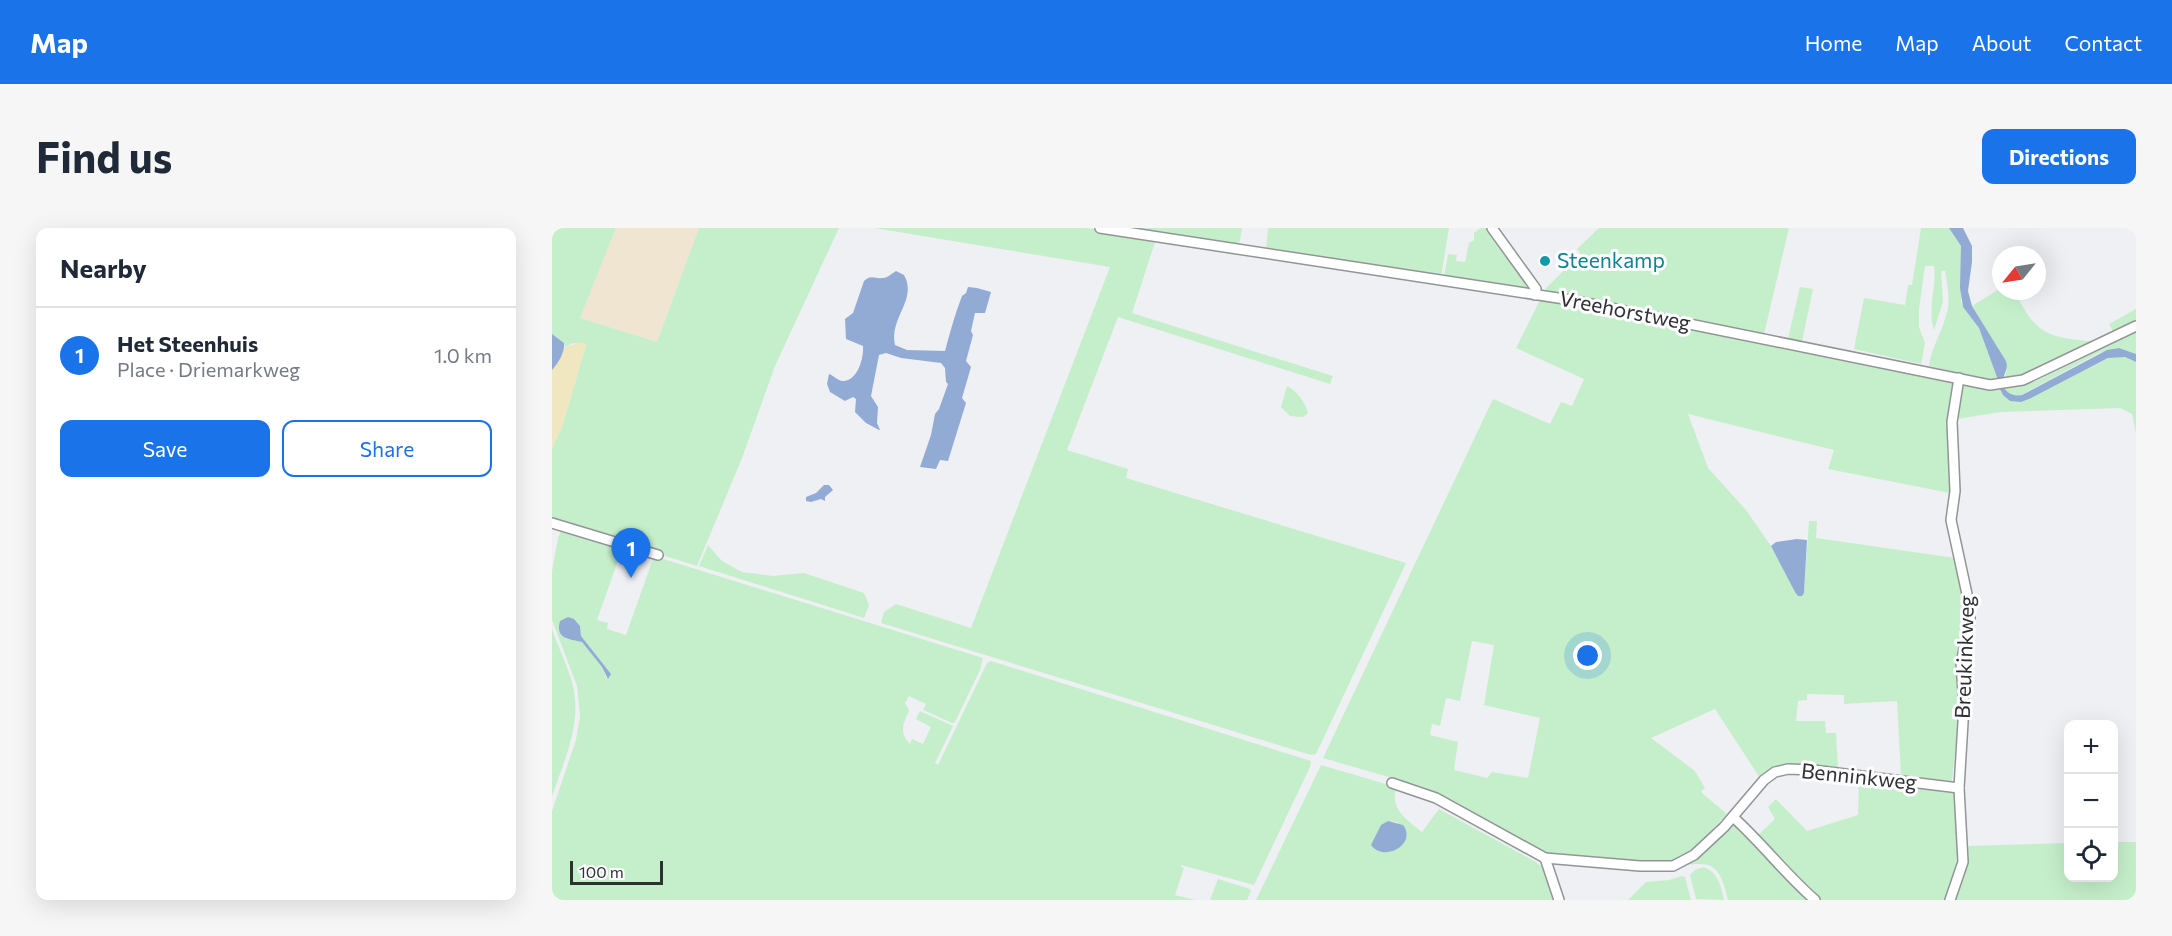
<!DOCTYPE html>
<meta charset="utf-8">
<style>
body{margin:0;font-family:Commissioner,sans-serif;background:#f6f6f7;color:#1f2937}
.controls{position:absolute;right:18px;bottom:18px;display:grid;overflow:hidden;border-radius:12px;box-shadow:0 6px 24px #0002}
.controls button{width:54px;height:54px;display:grid;place-items:center;padding:0;border:0;border-bottom:2px solid #e0e1e3;background:#fff;color:#1f2937;font:30px sans-serif}
.compass{position:absolute;left:1440px;top:18px;width:54px;height:54px;border-radius:50%;background:#fff;box-shadow:0 6px 24px #0002;rotate:240deg}
.scale{position:absolute;left:18px;bottom:15px;width:93px;box-sizing:border-box;padding-left:6px;border:3px solid #2f3031;border-top:0;font-size:16px;line-height:21px;white-space:nowrap;color:#2f3031;-webkit-text-stroke:4px #fdfdff;paint-order:stroke}
.you{position:absolute;left:1036px;top:428px;width:21px;height:21px;margin:-15px;border:4px solid #fff;border-radius:50%;background:#1a73e8;box-shadow:0 0 0 9px #1a73e833}
.badge{display:grid;place-items:center;width:39px;height:39px;border-radius:50%;background:#1a73e8;color:#fff;font-size:20px;font-weight:700}
.pin{position:absolute;translate:-50% -50px;filter:drop-shadow(0 2px 3px #0008)}
.pin::after{content:'';position:absolute;top:32px;width:21px;height:18px;background:inherit;clip-path:polygon(0 0,100% 0,50% 100%)}
.list{margin:0;padding:0;list-style:none}
h2{display:flex;justify-content:space-between;align-items:center;height:78px;margin:0;padding:0 24px;font-size:26px}
h2 small{font-size:20px;font-weight:400;color:#747a83}
.list li{display:grid;grid-template-columns:39px 1fr auto;gap:18px;align-items:center;box-sizing:border-box;height:96px;padding:0 24px;border-top:2px solid #e0e1e3}
.list b{display:block;font-size:22px;white-space:nowrap}
.list p{margin:0;font-size:20px;white-space:nowrap;color:#747a83}
.list em{font-size:20px;font-style:normal;color:#747a83}
.actions{display:flex;gap:12px;padding:18px 24px}
.actions a{flex:1;padding:14px 0;border:2px solid #1a73e8;border-radius:12px;text-align:center;font-size:21px;color:#1a73e8}
.actions .main{background:#1a73e8;color:#fff}
.icon{flex:none;width:33px;height:33px;fill:none;stroke:currentColor;stroke-width:2;stroke-linecap:round;stroke-linejoin:round}
.map{position:relative;flex:none;width:1584px;height:672px;overflow:hidden;border-radius:12px}
header{display:flex;align-items:center;gap:36px;box-sizing:border-box;height:84px;padding:0 30px;background:#1a73e8;color:#fff}
header strong{font-size:28px}
nav{display:flex;gap:33px;margin-inline-start:auto;font-size:21px}
.intro{display:flex;align-items:center;justify-content:space-between;box-sizing:border-box;height:144px;padding:0 36px}
h1{margin:0;font-size:42px}
.button{padding:15px 27px;border-radius:12px;background:#1a73e8;color:#fff;font-size:21px;font-weight:700}
main{display:flex;gap:36px;padding:0 36px}
aside{flex:1;background:#fff;border-radius:12px;box-shadow:0 6px 24px #0002}
.map>svg:first-child{display:block}
.industrial{fill:#efe5d0}
.green{fill:#c5efca;fill-rule:evenodd}
.sand{fill:#f0e7c1}
.water{fill:#92abd5}
.lines{fill:none;stroke-linecap:round;stroke-linejoin:round}
.minor-casing{stroke:#929497;stroke-width:12}
.minor{stroke:#fff;stroke-width:9}
.culture-dot{fill:#0f9aa8;stroke:#fdfdff;stroke-width:2}
.labels{text-anchor:middle;stroke-width:6;stroke-linejoin:round;paint-order:stroke}
.culture-label{font-size:21px;fill:#0d838f;stroke:#fdfdff;text-anchor:start}
.street-label{font-size:21px;fill:#2f3031;stroke:#fdfdff}
</style>
<header>
<strong>Map</strong>
<nav><a>Home</a><a>Map</a><a>About</a><a>Contact</a></nav>
</header>
<div class="intro"><h1>Find us</h1><a class="button">Directions</a></div>
<main>
<aside>
<h2>Nearby<small></small></h2>
<ul class="list">
<li><span class="badge">1</span><div><b>Het Steenhuis</b><p>Place · Driemarkweg</p></div><em>1.0 km</em></li>
</ul>
<div class="actions"><a class="main">Save</a><a>Share</a></div>
</aside>
<div class="map">
<svg width="1584" height="672" viewBox="0 0 1584 672">
<rect width="100%" height="100%" fill="#eef0f3"/>
<polygon class="industrial" points="64,0 147,0 105,114 28,90"/>
<g class="green">
<polygon points="0,0 64,0 28,90 105,114 147,0 287,0 223,138 190,230 145,338 0,293 0,220 10,199 34,117 21,115 13,119 12,115 0,106"/>
<polygon points="322,0 534,0 604,11 580,85 781,148 778,156 566,89 515,222 576,241 574,250 854,335 764,526 759,527 329,395 332,384 344,376 419,400 558,39"/>
<polygon points="563,0 690,0 687,17"/>
<polygon points="716,0 897,0 889,49 714,23"/>
<polygon points="929,0 938,0 980,62 892,49 896,26 905,27 904,33 913,34 917,15 922,12 922,5"/>
<polygon points="1047,0 1237,0 1212,106 1116,85 995,64 993,61 1029,26 1025,21"/>
<path d="M 1369,0 L 1397,0 L 1409,18 L 1409,73 L 1411,79 L 1427,100 L 1446,152 L 1429,150 L 1377,138 C 1379,121 1388,108 1393,91 C 1399,75 1396,60 1393,43 L 1389,43 L 1391,74 L 1382,102 C 1375,80 1385,59 1382,38 L 1373,38 L 1367,81 L 1367,99 L 1373,115 L 1369,136 L 1302,121 L 1312,70 L 1353,77 L 1356,57 L 1360,57 Z"/>
<polygon points="1248,59 1261,61 1250,113 1236,111"/>
<path d="M 1449,60 L 1449,63 L 1462,63 C 1486,109 1495,109 1545,114 L 1468,152 L 1451,151 L 1455,143 L 1454,133 L 1420,78 Z"/>
<path d="M 988,72 L 1403,154 L 1398,265 L 1276,241 L 1282,222 L 1136,186 L 1156,240 L 1194,282 L 1219,318 L 1246,368 L 1252,365 L 1257,293 L 1265,293 L 1264,310 L 1403,330 L 1414,377 L 1414,389 L 1404,434 L 1407,487 L 1400,553 L 1349,547 L 1345,473 L 1292,476 L 1292,467 L 1255,466 L 1255,472 L 1246,473 L 1244,493 L 1273,493 L 1274,505 L 1284,505 L 1286,541 L 1238,538 L 1208,550 L 1163,481 L 1099,510 L 1143,543 L 1153,560 L 1149,563 L 1150,565 L 1175,586 C 1156,605 1139,627 1112,637 L 995,626 L 983,623 L 898,573 L 871,559 L 771,530 L 941,171 L 998,196 L 1009,174 L 1020,178 L 1032,151 L 964,120 ZM 920,413 L 942,417 L 932,477 L 988,490 L 976,550 L 940,544 L 935,550 L 902,542 L 906,514 L 878,507 L 880,496 L 888,498 L 894,470 L 908,473 Z"/>
<polygon points="1584,81 1584,94 1562,105 1557,96"/>
<polygon points="1584,104 1584,126 1567,120 1547,125 1465,169 1457,166 1453,161 1474,157 1484,153"/>
<polygon points="1561,128 1573,129 1584,134 1584,205 1580,186 1568,180 1449,184 1405,191 1410,156 1448,161 1451,167 1469,174"/>
<path d="M 735,158 C 745,163 753,174 756,185 L 751,189 L 738,188 L 729,179 Z"/>
<path d="M 13,301 L 68,319 L 70,321 L 45,392 L 56,395 L 55,401 L 74,407 L 101,331 L 105,329 L 431,430 L 428,442 L 403,494 L 400,495 L 371,482 L 374,476 L 357,468 L 353,475 L 357,482 C 352,496 346,503 358,516 L 360,511 L 371,516 L 379,499 L 364,491 L 368,483 L 401,498 L 383,535 L 386,537 L 435,435 L 439,433 L 759,533 L 758,539 L 702,657 L 629,637 L 629,639 L 632,640 L 623,667 L 643,672 L 0,672 L 0,583 L 24,512 L 28,488 L 25,458 L 0,392 L 0,343 L 6,310 L 9,303 ZM 22,391 L 28,398 L 29,408 L 58,445 L 55,451 L 50,439 L 30,414 L 14,411 Z"/>
<polygon points="156,317 170,333 190,344 221,348 252,345 312,365 317,377 312,390 147,338"/>
<path d="M 0,401 C 6,419 15,436 20,454 C 31,493 13,531 0,568 Z"/>
<path d="M 769,537 L 844,559 C 838,582 854,591 870,604 L 887,581 L 984,634 L 991,640 L 1004,672 L 704,672 ZM 836,593 L 844,594 L 854,601 L 855,609 L 829,624 L 823,622 L 819,617 L 834,594 Z"/>
<path d="M 1307,553 L 1402,565 C 1407,601 1410,638 1393,672 L 1268,672 L 1250,656 L 1205,608 L 1223,591 L 1216,579 L 1224,571 L 1255,603 L 1306,587 Z"/>
<path d="M 1183,594 L 1259,672 L 1176,672 C 1169,645 1166,632 1135,637 Z"/>
<polygon points="1562,614 1584,614 1584,672 1402,672 1414,618 1516,615 1516,650 1562,650"/>
<path d="M 1151,639 C 1166,644 1169,658 1172,672 L 1144,671 L 1138,647 L 1143,642 Z"/>
<polygon points="1130,648 1133,649 1139,672 1076,672 1094,654 1117,652"/>
<polygon points="666,651 698,661 699,663 695,672 658,672"/>
</g>
<polygon class="sand" points="31,114 34,117 10,199 0,220 0,142 7,133 13,119"/>
<g class="water">
<path d="M 1397,0 L 1411,0 L 1420,18 L 1420,34 L 1416,63 L 1420,78 L 1454,133 C 1457,142 1451,145 1451,154 C 1451,164 1461,169 1470,167 L 1555,122 L 1567,120 L 1584,126 L 1584,134 L 1573,129 L 1556,130 L 1477,171 L 1469,174 L 1458,173 L 1451,167 L 1448,161 L 1446,152 L 1427,100 L 1411,79 L 1408,60 L 1409,18 Z"/>
<path d="M 344,43 L 352,47 C 366,72 337,89 343,117 L 355,122 L 393,123 C 398,104 403,86 410,68 L 414,65 L 416,59 L 425,60 L 439,64 L 433,85 L 423,85 L 419,103 L 421,107 L 414,133 L 419,139 L 410,170 L 414,175 L 396,233 L 388,232 L 384,241 L 368,239 L 379,207 L 383,186 L 387,181 L 396,156 L 394,154 L 393,140 L 389,135 L 349,130 L 334,125 L 327,127 L 319,168 L 326,179 L 325,195 L 328,202 L 327,202 L 314,195 L 303,184 L 304,171 L 301,169 L 293,173 L 278,164 L 275,156 L 277,146 C 282,148 285,152 290,153 C 306,154 312,129 311,118 L 294,111 L 293,91 L 301,85 L 312,53 C 319,46 322,51 331,50 C 336,50 340,45 344,43 Z"/>
<path d="M 0,106 L 12,115 C 13,125 6,135 0,142 Z"/>
<polygon points="272,257 277,257 281,262 273,269 273,273 269,271 259,274 254,273 254,269 264,265"/>
<polygon points="1245,311 1255,312 1252,365 1250,368 1246,368 1243,364 1219,318 1224,314"/>
<path d="M 16,389 L 22,391 L 28,398 L 29,408 L 59,446 L 56,451 L 50,439 L 30,414 C 17,411 3,411 8,393 Z"/>
<path d="M 836,593 L 851,597 C 866,616 831,635 819,617 L 829,597 Z"/>
</g>
<g class="lines">
<g class="minor-casing">
<g id="minor">
<polyline points="548,0 1019,72 1438,157 1471,152 1584,98"/>
<polyline points="940,0 984,61 983,67"/>
<polyline points="0,295 106,327"/>
<polyline points="840,555 884,570 993,630 1088,638 1121,638 1142,627 1172,599 1212,552 1223,544 1236,541 1261,542 1407,560"/>
<path d="M 1181,589 C 1210,615 1233,646 1263,672"/>
<polyline points="993,630 1007,672"/>
<polyline points="1398,672 1411,634 1407,560 1412,478 1409,435 1418,394 1418,380 1399,292 1403,263 1400,194 1407,150"/>
</g>
</g>
<use href="#minor" class="minor"/>
</g>
<circle class="culture-dot" cx="993" cy="33" r="6"/>
<g class="labels">
<g class="culture-label">
<text x="1005" y="40">Steenkamp</text>
</g>
<g class="street-label">
<text transform="translate(1073 83) rotate(11)" y="7">Vreehorstweg</text>
<text transform="translate(1413 429) rotate(-88)" y="7">Breukinkweg</text>
<text transform="translate(1307 549) rotate(6)" y="7">Benninkweg</text>
</g>
</g>
</svg>
<div class="controls">
<button>+</button>
<button>−</button>
<button><svg class="icon" aria-label="locate" viewBox="0 0 24 24"><circle cx="12" cy="12" r="6"/><path d="M12 2v4M12 18v4M2 12h4M18 12h4"/></svg></button>
</div>
<svg class="compass" viewBox="-18 -18 36 36"><path d="M0-13l5 13h-10z" fill="#e53935"/><path d="M0 13l5-13h-10z" fill="#747a83"/></svg>
<div class="scale">100 m</div>
<div class="you"></div>
<div class="pin badge" style="left:79px;top:350px">1</div>
</div>
</main>
